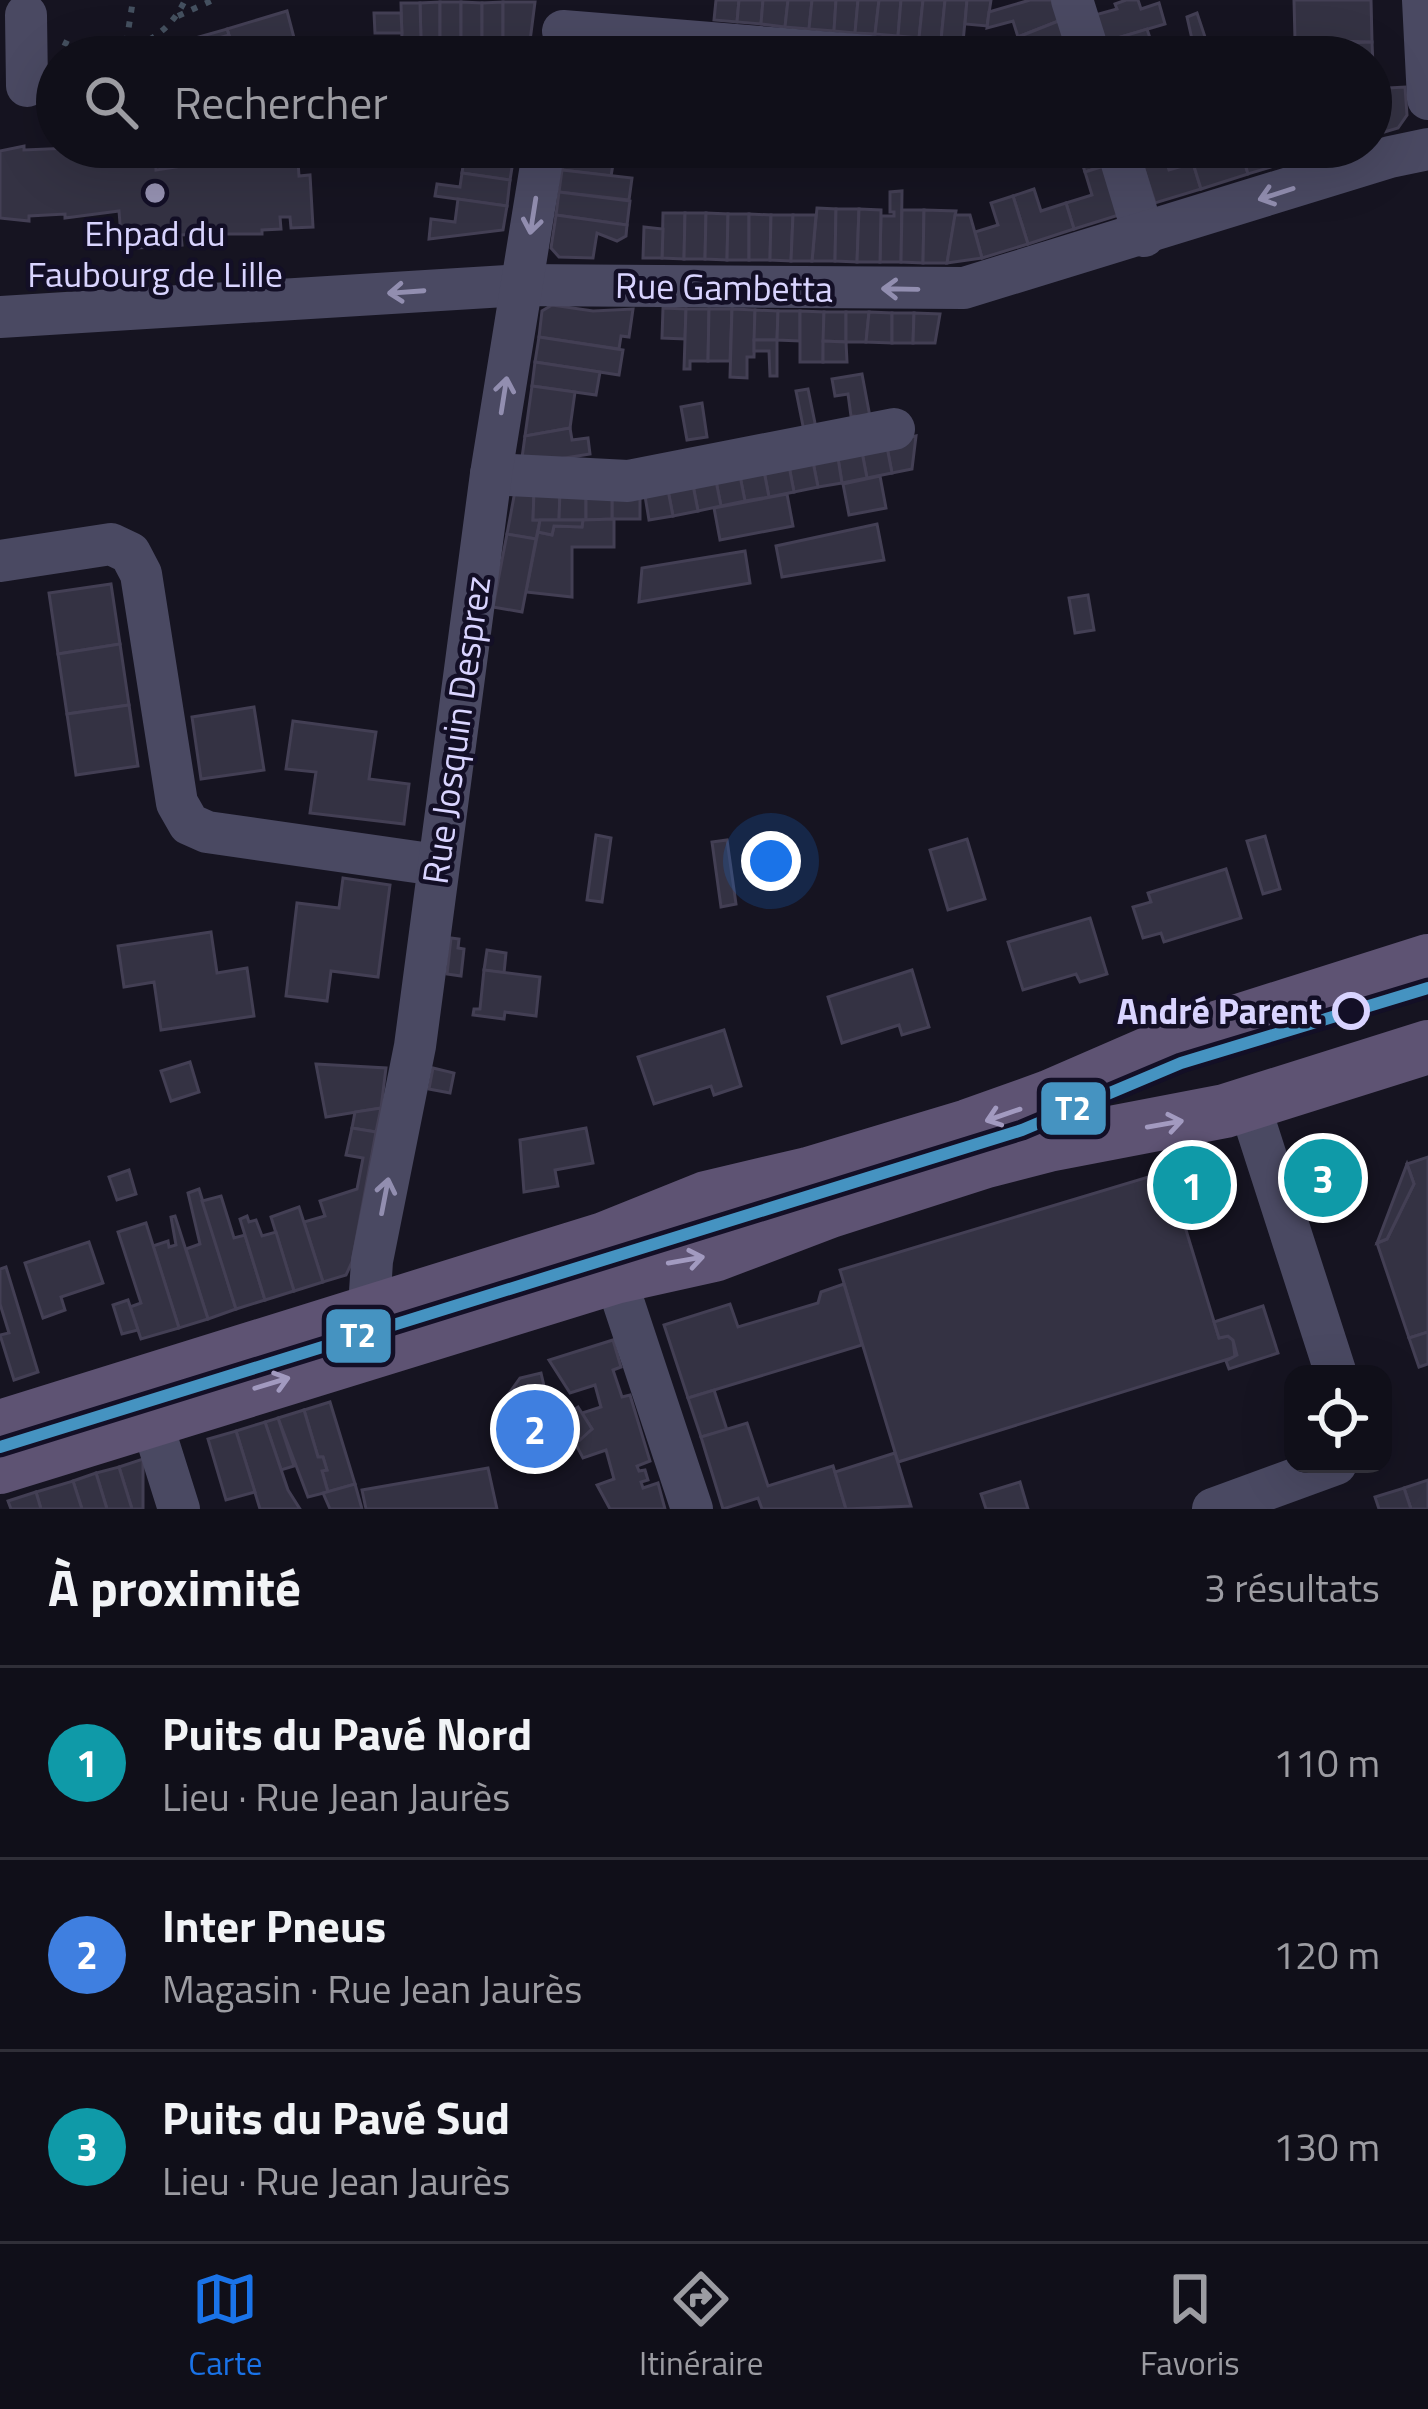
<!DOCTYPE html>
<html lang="fr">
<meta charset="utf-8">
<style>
body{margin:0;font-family:"Titillium Web",sans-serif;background:#1e1d26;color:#f1f3f6}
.controls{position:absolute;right:36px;bottom:36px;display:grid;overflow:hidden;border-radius:24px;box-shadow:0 12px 48px #0002}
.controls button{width:108px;height:108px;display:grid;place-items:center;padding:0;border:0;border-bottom:3px solid #302f38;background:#100f19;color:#f1f3f6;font:60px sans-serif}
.you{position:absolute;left:771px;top:861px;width:42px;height:42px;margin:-30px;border:9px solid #fff;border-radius:50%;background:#1a73e8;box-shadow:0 0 0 18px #1a73e833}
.badge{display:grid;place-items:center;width:78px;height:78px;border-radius:50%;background:#1a73e8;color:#fff;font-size:39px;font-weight:700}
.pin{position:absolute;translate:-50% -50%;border:6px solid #fff;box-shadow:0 3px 12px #0006}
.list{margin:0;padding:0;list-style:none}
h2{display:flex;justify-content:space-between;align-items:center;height:156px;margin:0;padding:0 48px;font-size:51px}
h2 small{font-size:39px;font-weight:400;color:#9c9ca2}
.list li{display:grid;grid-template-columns:78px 1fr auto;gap:36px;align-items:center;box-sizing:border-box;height:192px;padding:0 48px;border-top:3px solid #302f38}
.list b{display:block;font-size:45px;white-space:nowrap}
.list p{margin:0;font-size:39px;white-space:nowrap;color:#9c9ca2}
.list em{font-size:39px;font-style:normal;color:#9c9ca2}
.icon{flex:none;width:66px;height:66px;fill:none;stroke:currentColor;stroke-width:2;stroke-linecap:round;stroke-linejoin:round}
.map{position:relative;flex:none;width:1428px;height:1509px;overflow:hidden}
.search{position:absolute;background:#100f19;box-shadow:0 12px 48px #0002;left:36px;right:36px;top:36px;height:132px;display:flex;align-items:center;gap:30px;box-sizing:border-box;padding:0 42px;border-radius:66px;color:#9c9ca2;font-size:45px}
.sheet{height:732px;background:#100f19}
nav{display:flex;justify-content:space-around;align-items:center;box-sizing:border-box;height:168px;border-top:3px solid #302f38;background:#100f19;font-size:33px;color:#9c9ca2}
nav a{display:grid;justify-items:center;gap:6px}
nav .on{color:#1a73e8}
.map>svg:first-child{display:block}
.building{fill:#343243;stroke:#433f54;stroke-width:3}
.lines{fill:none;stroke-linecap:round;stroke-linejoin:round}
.path{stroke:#44505f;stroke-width:6;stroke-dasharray:6 9;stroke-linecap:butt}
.minor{stroke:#4a4962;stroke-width:42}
.major{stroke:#5e5373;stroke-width:54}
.tram-1-casing{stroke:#130f26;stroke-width:21}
.tram-1{stroke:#4593c1;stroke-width:12}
.oneway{stroke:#928eb0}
.oneway2{stroke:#a29ac0}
.poi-dot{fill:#9591b1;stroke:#130f26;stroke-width:4.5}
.stop-dot{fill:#130f26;stroke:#d9d4ff;stroke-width:6}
.labels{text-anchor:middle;stroke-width:9;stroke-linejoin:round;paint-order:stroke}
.poi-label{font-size:36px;fill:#d9d4ff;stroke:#130f26}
.street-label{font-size:36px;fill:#d9d4ff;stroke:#130f26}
.stop-label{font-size:36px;font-weight:bold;fill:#d9d4ff;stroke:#130f26;text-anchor:end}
.line-badge{stroke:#130f26;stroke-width:4.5}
.badge-label{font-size:33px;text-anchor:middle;font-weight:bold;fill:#fff}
</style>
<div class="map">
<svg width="1428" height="1509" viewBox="0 0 1428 1509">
<rect width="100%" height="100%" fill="#161421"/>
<g class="building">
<polygon points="716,0 739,0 737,22 714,20"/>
<polygon points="739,0 763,0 761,24 737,22"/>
<polygon points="763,0 788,0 785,27 761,24"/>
<polygon points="788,0 812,0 809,29 785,27"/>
<polygon points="812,0 836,0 834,31 809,29"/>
<polygon points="836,0 858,0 855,33 834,31"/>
<polygon points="858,0 879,0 875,34 855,33"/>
<polygon points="879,0 901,0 898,36 875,34"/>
<polygon points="901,0 923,0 919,38 898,36"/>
<polygon points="923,0 945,0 941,40 919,38"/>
<polygon points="945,0 967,0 963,42 941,40"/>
<polygon points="967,0 991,0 987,26 965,24"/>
<polygon points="1030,0 1054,0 1061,20 1018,37 1013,21 987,28 989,12"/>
<polygon points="1126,0 1138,0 1141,9 1159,3 1165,24 1104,42 1095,15 1117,9 1115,4"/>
<polygon points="1294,0 1371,0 1372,42 1295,40"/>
<polygon points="440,2 440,40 421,40 420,3"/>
<rect x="440" y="2" width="21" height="38"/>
<polygon points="461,2 482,3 482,40 461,40"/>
<polygon points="503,2 503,40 482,40 482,3"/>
<polygon points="503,2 535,2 530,41 503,40"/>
<polygon points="401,3 420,3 421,40 402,40"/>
<polygon points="287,11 299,57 130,57 156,49 158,56 229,35 227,29"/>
<polygon points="374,13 401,13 402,33 375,33"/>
<polygon points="1197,13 1207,43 1194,48 1187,17"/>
<polygon points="1061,20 1071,54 1024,57 1018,37"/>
<polygon points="227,29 229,35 158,56 156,49"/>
<polygon points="1147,29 1156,56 1108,57 1104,42"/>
<polygon points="481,41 530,41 528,57 478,57"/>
<polygon points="1372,42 1374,89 1371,89 1371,57 1321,57 1320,44"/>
<polygon points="1405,87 1407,115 1398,128 1371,136 1371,108 1376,106 1371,89"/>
<polygon points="24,146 24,150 94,147 95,163 105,162 103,147 155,147 156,170 208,162 208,166 244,164 244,160 257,159 258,163 298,161 299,176 310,175 313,227 291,228 290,217 280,217 281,229 262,230 262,234 212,234 212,237 199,238 199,234 181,235 182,245 122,249 119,211 65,218 65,214 29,216 29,221 0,218 0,151"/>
<polygon points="442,147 514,155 510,180 462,173 464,159 441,155"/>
<polygon points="566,147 616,147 611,176 562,170"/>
<polygon points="1077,147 1101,147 1107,165 1085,172"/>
<polygon points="1162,147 1169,170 1193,163 1201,189 1155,203 1139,154"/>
<polygon points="1188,147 1240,147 1248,174 1201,189"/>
<polygon points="1240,147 1290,147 1294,160 1248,174"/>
<polygon points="1107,165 1122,214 1074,229 1066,203 1092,195 1085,172"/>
<polygon points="562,170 632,178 629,200 559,192"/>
<polygon points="462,173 510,180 507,206 435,196 437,184 460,187"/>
<polygon points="1034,189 1041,211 1066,203 1074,229 1028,244 1013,196"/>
<polygon points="902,191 901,262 880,262 881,216 894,216 894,212 890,212 890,192"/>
<polygon points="559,192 630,201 627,225 556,215"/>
<polygon points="1013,196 1028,244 982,258 975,232 998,225 991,203"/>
<polygon points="458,199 507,206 503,230 429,239 431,219 455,222"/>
<polygon points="817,208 836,209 835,261 812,261"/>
<polygon points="836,209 859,209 857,262 835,261"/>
<polygon points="859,209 881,210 880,262 857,262"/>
<polygon points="902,210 924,210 923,263 901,262"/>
<polygon points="924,210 956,211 947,263 923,263"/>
<polygon points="663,213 685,213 684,259 662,258"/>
<polygon points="685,213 706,213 705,259 684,259"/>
<polygon points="706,213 728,214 727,260 705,259"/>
<polygon points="728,214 749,214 749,260 727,260"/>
<polygon points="749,214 771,215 770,260 749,260"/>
<polygon points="556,215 627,225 626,236 617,241 597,233 593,258 559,257 551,248"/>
<polygon points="771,215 793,215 791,261 770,260"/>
<polygon points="793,215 816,215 812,261 791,261"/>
<polygon points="955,215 970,215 982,258 947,263"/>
<polygon points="644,227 663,229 662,258 643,258"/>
<polygon points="552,305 593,311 633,309 629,337 621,336 619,349 539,337 542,311"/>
<polygon points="663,308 686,309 685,339 662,338"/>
<polygon points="686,309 709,309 708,361 690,361 690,369 684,369"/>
<polygon points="709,309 732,309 730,361 708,361"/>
<polygon points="732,309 755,310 754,357 747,357 747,378 730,377"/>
<polygon points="755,310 778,311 777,340 754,340"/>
<polygon points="778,311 800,311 800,341 777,340"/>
<polygon points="800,311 824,312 823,362 800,362"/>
<polygon points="824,312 846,312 846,342 823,341"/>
<polygon points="846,312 869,312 866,342 846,342"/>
<polygon points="869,312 892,313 892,343 866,342"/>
<polygon points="892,313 914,313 913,343 892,343"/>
<polygon points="914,313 940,314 935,343 913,343"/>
<polygon points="539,337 623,350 619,375 535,362"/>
<polygon points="754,340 777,340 777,376 770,376 769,351 754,351"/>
<polygon points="823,341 846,342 847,362 823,362"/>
<polygon points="535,362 600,372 596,395 532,386"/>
<polygon points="862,374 870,417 851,416 848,394 835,396 832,379"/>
<polygon points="532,386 575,392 570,428 525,436"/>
<polygon points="808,389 817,433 805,436 796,391"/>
<polygon points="702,403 707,437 687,440 681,407"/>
<polygon points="570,428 572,440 588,438 590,454 521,465 525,436"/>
<polygon points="916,436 912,469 892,473 886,442"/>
<polygon points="886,442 892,473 867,478 861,447"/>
<polygon points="861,447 867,478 842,483 837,452"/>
<polygon points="837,452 842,483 818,487 812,457"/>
<polygon points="812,457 818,487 794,492 788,461"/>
<polygon points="788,461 794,492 769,497 763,466"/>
<polygon points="763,466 769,497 745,501 739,471"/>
<polygon points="739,471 745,501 721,506 715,476"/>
<polygon points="715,476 721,506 698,511 692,480"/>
<polygon points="880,476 886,508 849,515 843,484"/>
<polygon points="692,480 698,511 673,516 667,485"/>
<polygon points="667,485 673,516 649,520 644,490"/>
<polygon points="640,490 640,519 612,519 612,491"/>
<polygon points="515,491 534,491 533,520 540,520 536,539 507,534"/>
<polygon points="534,491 560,491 559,520 533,520"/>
<polygon points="560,491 586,491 586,520 559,520"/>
<polygon points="586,491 612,491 612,519 586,520"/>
<polygon points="787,494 793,526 720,540 714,508"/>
<polygon points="614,519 614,547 572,547 572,597 526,592 538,532 552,535 554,526 582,527 583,520"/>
<polygon points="540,520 583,520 582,527 554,526 552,535 538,532"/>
<polygon points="877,524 884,560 782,577 776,546"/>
<polygon points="507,534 536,539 522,612 493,607"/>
<polygon points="745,551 750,583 639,602 642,568"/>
<polygon points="111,584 120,644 58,654 49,593"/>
<polygon points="1088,595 1094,630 1075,633 1069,598"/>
<polygon points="120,644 129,705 67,714 58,654"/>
<polygon points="129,705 138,766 76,775 67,714"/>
<polygon points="254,707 264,770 201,779 192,717"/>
<polygon points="293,721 376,732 369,779 409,784 404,824 310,813 316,772 286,769"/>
<polygon points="596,835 611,838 602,902 587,900"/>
<polygon points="1265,836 1280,889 1263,894 1247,841"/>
<polygon points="967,839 985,899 948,910 930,850"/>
<polygon points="727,840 736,904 721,907 712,842"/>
<polygon points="1226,869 1241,918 1164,942 1161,933 1143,938 1133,907 1151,902 1148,893"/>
<polygon points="343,878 390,885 378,977 331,971 327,1001 286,996 297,903 339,908"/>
<polygon points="1090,918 1107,974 1080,982 1076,974 1023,990 1008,942"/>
<polygon points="211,932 217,973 247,968 254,1016 161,1030 154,982 124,987 118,946"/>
<polygon points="451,938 459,939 458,948 464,949 461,976 447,974"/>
<polygon points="487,950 506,953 504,973 484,970"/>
<polygon points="484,970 540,977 536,1016 505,1012 504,1019 473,1015 474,1009 480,1009"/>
<polygon points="912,970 929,1027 902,1035 899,1025 842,1043 828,997"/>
<polygon points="724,1030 741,1086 714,1095 711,1086 654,1104 638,1057"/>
<polygon points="190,1062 199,1092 171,1101 161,1071"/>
<polygon points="316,1064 386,1068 381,1108 326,1117"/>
<polygon points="433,1068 454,1073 450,1093 429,1089"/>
<polygon points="381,1108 376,1132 352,1128 355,1112"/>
<polygon points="352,1128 376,1132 352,1262 346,1275 323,1282 304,1222 325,1216 320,1201 357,1189 363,1158 346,1155"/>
<polygon points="586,1128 593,1163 555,1170 558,1186 524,1192 520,1140"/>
<polygon points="1428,1157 1428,1332 1409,1338 1377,1243 1387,1239 1414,1184 1407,1164"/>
<polygon points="1407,1164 1414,1184 1387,1239 1377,1243"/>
<polygon points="129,1170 136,1194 117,1200 109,1177"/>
<polygon points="1168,1171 1219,1338 1228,1336 1233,1340 1235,1357 898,1462 840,1270"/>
<polygon points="199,1189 236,1309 208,1319 186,1249 200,1244 188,1193"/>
<polygon points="221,1196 234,1238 245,1235 265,1300 236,1309 202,1201"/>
<polygon points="299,1207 323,1282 294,1291 271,1217"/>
<polygon points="175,1216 208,1319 179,1328 153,1246 168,1241 169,1247 176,1245 171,1217"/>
<polygon points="247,1216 249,1222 256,1220 262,1236 276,1232 294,1291 265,1300 240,1219"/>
<polygon points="146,1223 179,1328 141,1339 130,1307 141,1303 118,1232"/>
<polygon points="89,1242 103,1283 61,1297 65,1310 43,1318 25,1263"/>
<polygon points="6,1267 38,1372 14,1380 0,1335 9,1333 0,1304 0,1269"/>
<polygon points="844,1284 862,1345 688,1398 664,1325 730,1304 738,1327 818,1303 821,1292"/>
<polygon points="128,1300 138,1330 122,1334 113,1305"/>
<polygon points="1263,1306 1278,1353 1229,1369 1226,1361 1237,1355 1233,1340 1228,1336 1219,1338 1214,1322"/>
<polygon points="1428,1332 1428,1364 1419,1367 1409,1338"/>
<polygon points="613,1340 621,1367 613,1370 622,1397 630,1395 650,1461 637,1466 639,1471 645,1470 648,1480 641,1482 643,1488 658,1483 665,1509 610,1509 597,1485 614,1479 606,1450 583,1458 575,1443 592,1429 582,1413 601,1407 595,1385 570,1393 549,1360"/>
<polygon points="541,1373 560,1454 519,1461 505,1399 520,1378"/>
<polygon points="714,1390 727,1430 701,1437 688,1398"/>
<polygon points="330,1402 355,1484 328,1492 322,1471 327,1470 323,1457 318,1457 304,1410"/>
<polygon points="578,1407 592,1429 580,1440 565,1416"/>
<polygon points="304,1410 318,1457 323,1457 327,1470 322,1471 328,1492 308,1497 278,1418"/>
<polygon points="278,1418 294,1466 281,1470 265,1422"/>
<polygon points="265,1422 288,1490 300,1509 260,1509 236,1431"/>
<polygon points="747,1423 768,1486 833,1466 846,1509 762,1509 758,1498 723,1509 701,1437"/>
<polygon points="236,1431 255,1492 226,1500 208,1439"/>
<polygon points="895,1453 911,1506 846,1509 835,1472"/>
<polygon points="143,1459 143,1509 132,1509 119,1467"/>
<polygon points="119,1467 132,1509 107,1509 96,1473"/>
<polygon points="488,1468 497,1509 366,1509 362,1490"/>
<polygon points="96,1473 107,1509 82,1509 73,1481"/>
<polygon points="1428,1480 1428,1509 1411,1509 1404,1488"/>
<polygon points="73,1481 82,1509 41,1509 36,1492"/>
<polygon points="1020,1482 1028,1509 986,1509 981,1494"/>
<polygon points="355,1484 362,1509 330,1509 323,1493"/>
<polygon points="1404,1488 1411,1509 1379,1509 1375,1497"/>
<polygon points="36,1492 41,1509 11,1509 8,1501"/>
</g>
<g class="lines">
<g class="path">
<polyline points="178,16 213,0"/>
<path d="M 63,42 C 108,64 163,48 185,0"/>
<polyline points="124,57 133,0"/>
</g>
<g class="minor">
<polyline points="1072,0 1090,57"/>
<polyline points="1423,0 1428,99"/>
<polyline points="26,15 27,86"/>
<polyline points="563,31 881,57"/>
<polyline points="1117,147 1144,236"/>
<polyline points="0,317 522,285 964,288 1390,157 1428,149"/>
<polyline points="491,474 628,481 894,429"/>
<polyline points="0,561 111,544 130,553 141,574 177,803 189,824 207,832 437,865"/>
<polyline points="1249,1104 1336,1374"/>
<polyline points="615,1277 692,1509"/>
<polyline points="384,1336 370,1292 372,1261 415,1046 491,474 544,147"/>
<polyline points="151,1420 179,1509"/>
<polyline points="1213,1509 1336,1464"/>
</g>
<g class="major">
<polyline points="0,1427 604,1239 706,1198 808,1174 968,1126 1049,1097 1185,1038 1428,961"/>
<polyline points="0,1467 615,1277 714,1255 830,1211 986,1161 1048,1145 1225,1111 1428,1047"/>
</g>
<g class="tram-1-casing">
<polyline id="tram-1" points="0,1447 1022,1130 1181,1063 1428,988"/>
</g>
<use href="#tram-1" class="tram-1"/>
</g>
<defs><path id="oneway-shaft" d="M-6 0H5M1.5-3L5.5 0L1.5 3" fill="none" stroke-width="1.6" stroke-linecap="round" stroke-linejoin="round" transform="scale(3)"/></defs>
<g class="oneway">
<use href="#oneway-shaft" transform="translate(1276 194) rotate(162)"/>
<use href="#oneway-shaft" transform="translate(533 216) rotate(99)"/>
<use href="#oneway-shaft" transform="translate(900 289) rotate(-179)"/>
<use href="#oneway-shaft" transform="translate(406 292) rotate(176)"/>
<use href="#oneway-shaft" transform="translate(504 395) rotate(-81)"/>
<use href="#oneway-shaft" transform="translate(385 1196) rotate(-79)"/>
</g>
<g class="oneway2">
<use href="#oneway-shaft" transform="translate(1003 1115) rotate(161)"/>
<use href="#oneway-shaft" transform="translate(1165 1124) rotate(-10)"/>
<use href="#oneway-shaft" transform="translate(686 1260) rotate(-10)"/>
<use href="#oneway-shaft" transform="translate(272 1383) rotate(-17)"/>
</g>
<circle class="poi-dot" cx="155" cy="193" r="12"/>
<circle class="stop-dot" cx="1351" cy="1011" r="16"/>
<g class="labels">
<g class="poi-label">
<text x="155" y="246">Ehpad du<tspan x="155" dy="41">Faubourg de Lille</tspan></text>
</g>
<g class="street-label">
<text transform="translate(724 287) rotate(1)" y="13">Rue Gambetta</text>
<text transform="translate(456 730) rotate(-82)" y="13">Rue Josquin Desprez</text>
</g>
<g class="stop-label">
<text x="1322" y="1024">André Parent</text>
</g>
</g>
<g class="line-badge">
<rect x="1039" y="1080" width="69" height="57" rx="12" fill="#4593c1"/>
<rect x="324" y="1307" width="69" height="58" rx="12" fill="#4593c1"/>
</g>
<g class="badge-label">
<text x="1073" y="1120">T2</text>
<text x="358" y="1347">T2</text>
</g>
</svg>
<div class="controls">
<button><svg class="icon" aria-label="locate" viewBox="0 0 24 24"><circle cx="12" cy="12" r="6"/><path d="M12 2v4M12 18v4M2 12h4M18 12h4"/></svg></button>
</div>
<div class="you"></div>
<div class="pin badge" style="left:1192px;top:1185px;background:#0f9aa8">1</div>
<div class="pin badge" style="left:535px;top:1429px;background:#3f7fe0">2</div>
<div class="pin badge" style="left:1323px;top:1178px;background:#0f9aa8">3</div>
<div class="search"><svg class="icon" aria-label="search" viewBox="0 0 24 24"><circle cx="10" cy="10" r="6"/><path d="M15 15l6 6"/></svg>Rechercher</div>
</div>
<section class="sheet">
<h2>À proximité<small>3 résultats</small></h2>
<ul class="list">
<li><span class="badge" style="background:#0f9aa8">1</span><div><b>Puits du Pavé Nord</b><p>Lieu · Rue Jean Jaurès</p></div><em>110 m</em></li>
<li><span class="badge" style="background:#3f7fe0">2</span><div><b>Inter Pneus</b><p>Magasin · Rue Jean Jaurès</p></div><em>120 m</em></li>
<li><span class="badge" style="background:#0f9aa8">3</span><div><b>Puits du Pavé Sud</b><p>Lieu · Rue Jean Jaurès</p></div><em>130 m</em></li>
</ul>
</section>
<nav>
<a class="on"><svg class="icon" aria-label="map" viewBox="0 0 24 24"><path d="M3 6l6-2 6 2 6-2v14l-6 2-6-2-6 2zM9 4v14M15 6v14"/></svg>Carte</a>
<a><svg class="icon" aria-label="directions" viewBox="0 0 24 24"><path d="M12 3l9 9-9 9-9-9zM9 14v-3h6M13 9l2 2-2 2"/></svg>Itinéraire</a>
<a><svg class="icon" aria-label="saved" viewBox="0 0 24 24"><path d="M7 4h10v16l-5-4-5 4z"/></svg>Favoris</a>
</nav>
